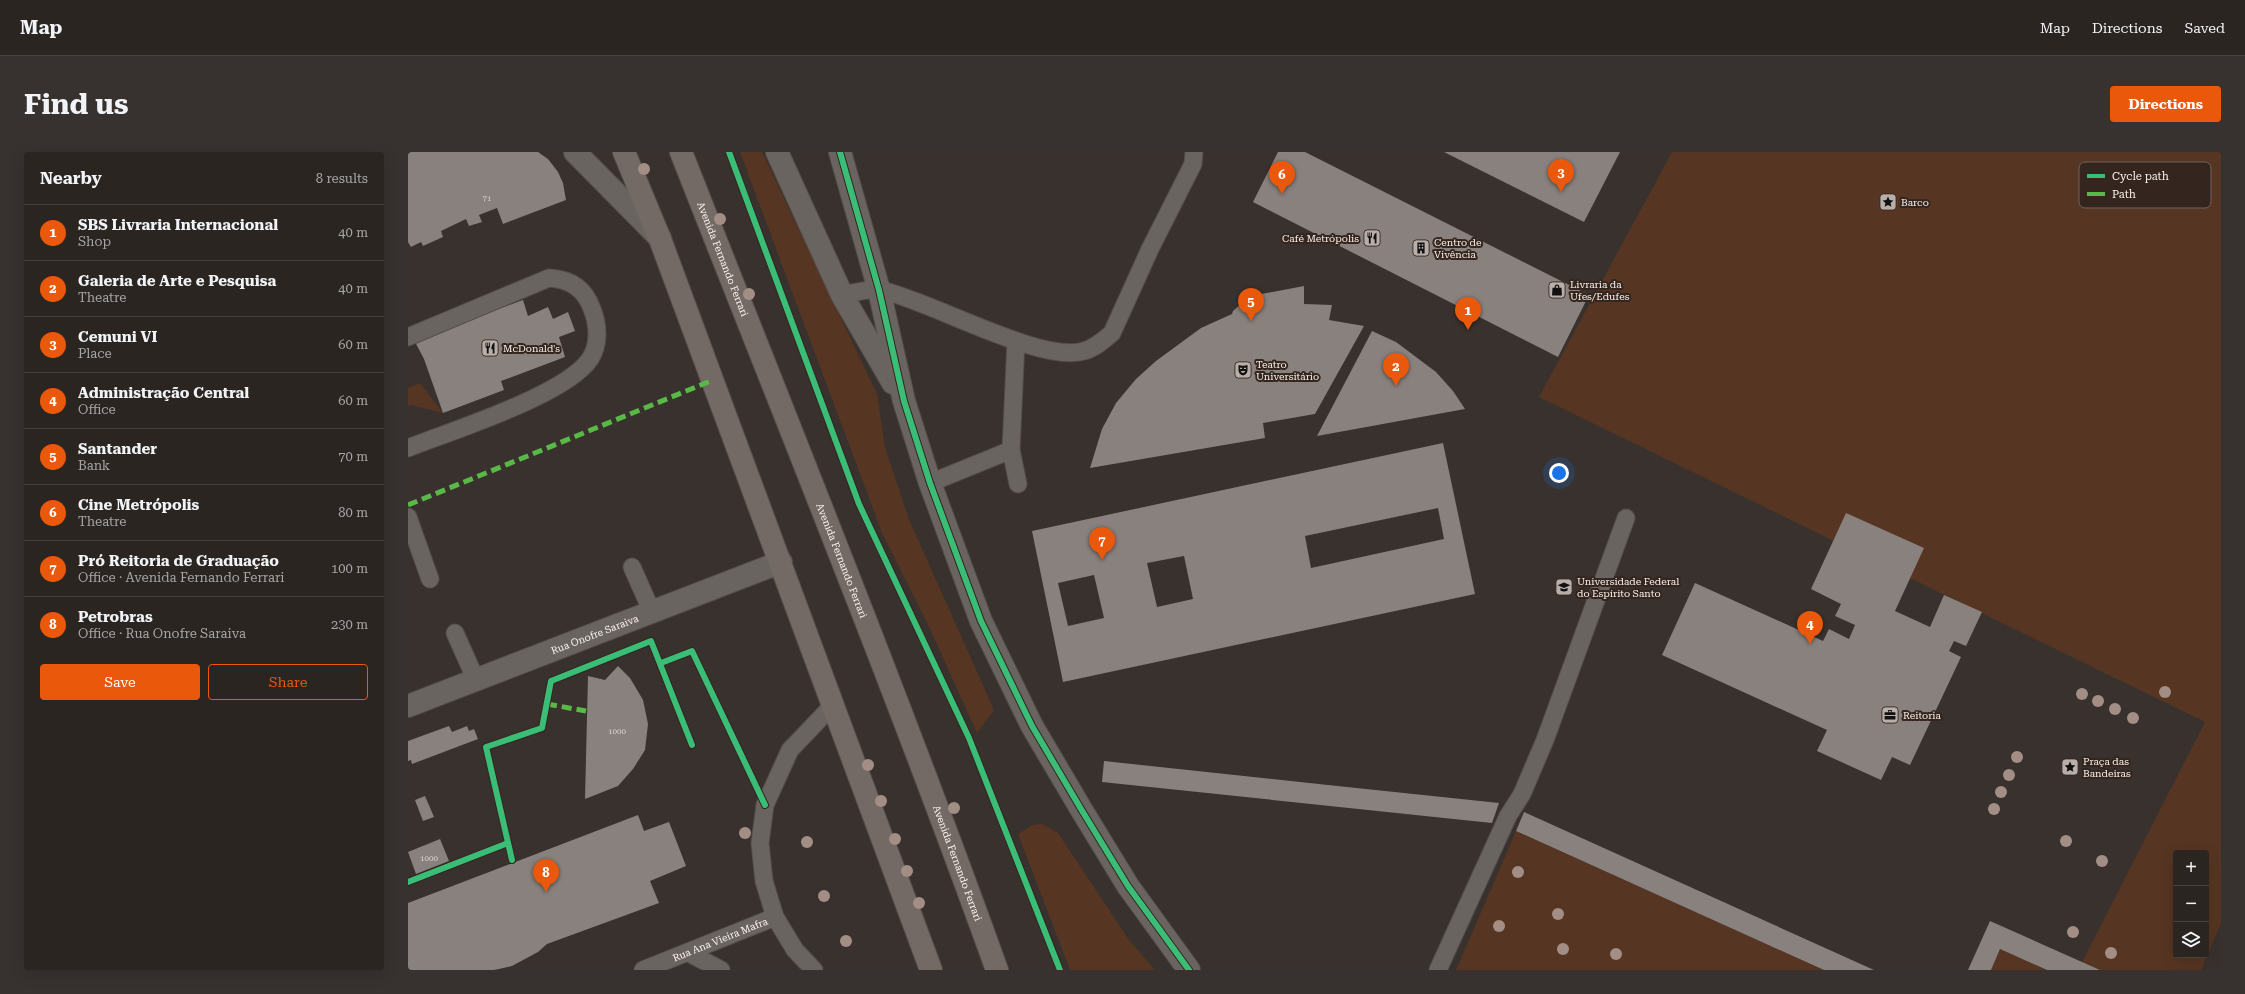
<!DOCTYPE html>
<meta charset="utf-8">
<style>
body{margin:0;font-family:"Roboto Serif",serif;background:#37312f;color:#f1f3f6}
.controls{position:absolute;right:12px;bottom:12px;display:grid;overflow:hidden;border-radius:4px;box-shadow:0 4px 16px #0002}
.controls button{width:36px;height:36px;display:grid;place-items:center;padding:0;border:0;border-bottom:1px solid #474240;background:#2b2522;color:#f1f3f6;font:20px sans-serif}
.you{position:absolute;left:1151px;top:321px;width:14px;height:14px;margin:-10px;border:3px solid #fff;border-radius:50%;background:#1a73e8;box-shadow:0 0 0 6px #1a73e833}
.badge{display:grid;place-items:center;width:26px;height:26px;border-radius:50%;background:#ea580c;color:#fff;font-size:13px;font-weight:700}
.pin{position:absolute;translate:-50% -33px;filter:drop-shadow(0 1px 2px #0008)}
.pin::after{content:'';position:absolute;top:21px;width:14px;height:12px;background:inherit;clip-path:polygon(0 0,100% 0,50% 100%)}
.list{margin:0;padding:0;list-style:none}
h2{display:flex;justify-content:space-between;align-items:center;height:52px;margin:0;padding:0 16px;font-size:17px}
h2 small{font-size:13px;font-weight:400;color:#a6a5a5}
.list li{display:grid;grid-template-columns:26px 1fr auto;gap:12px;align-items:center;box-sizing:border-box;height:56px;padding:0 16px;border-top:1px solid #474240}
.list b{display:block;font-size:15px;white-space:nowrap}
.list p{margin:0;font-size:13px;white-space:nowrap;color:#a6a5a5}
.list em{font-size:13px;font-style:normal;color:#a6a5a5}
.actions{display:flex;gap:8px;padding:12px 16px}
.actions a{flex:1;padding:9px 0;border:1px solid #ea580c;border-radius:4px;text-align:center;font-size:14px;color:#ea580c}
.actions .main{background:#ea580c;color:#fff}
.icon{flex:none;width:22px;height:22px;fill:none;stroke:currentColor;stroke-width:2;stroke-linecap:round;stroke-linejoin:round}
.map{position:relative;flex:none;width:1813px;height:818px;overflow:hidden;border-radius:4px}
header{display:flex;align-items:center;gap:24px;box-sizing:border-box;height:56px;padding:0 20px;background:#2b2522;border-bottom:1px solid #474240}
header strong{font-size:19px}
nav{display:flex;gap:22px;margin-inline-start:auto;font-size:14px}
.intro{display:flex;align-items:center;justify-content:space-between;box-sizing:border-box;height:96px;padding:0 24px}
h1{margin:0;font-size:28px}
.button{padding:10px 18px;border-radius:4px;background:#ea580c;color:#fff;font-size:14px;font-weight:700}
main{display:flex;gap:24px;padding:0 24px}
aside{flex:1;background:#2b2522;border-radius:4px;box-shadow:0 4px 16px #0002}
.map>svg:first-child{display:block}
.green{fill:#563522;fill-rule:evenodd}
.building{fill:#88817d;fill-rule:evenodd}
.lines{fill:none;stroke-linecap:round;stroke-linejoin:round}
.service-casing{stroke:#544d4a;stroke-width:19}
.minor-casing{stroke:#544d4a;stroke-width:24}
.tertiary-casing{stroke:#544d4a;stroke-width:24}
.primary-casing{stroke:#544d4a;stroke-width:24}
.service{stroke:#6a6461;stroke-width:17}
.minor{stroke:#6a6461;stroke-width:22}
.tertiary{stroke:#6a6461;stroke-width:22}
.primary{stroke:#736a65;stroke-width:22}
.quiet{stroke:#58b947;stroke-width:5;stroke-dasharray:10 5;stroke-linecap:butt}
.cycleway-casing{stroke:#34261e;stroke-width:8}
.cycleway{stroke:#3abd76;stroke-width:6}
.tree{fill:#a28e84}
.labels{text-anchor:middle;stroke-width:4;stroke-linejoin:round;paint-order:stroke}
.number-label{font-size:8px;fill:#dfd6d1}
.poi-label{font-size:10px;fill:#fcf2ed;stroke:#34261e;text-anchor:start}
.street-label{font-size:10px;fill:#fcf2ed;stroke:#34261e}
.key{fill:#34261e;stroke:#70635c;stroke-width:1}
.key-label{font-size:11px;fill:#fcf2ed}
</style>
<header>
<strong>Map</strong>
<nav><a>Map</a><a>Directions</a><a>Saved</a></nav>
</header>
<div class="intro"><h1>Find us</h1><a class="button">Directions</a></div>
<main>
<aside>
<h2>Nearby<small>8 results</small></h2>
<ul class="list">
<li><span class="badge">1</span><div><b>SBS Livraria Internacional</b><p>Shop</p></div><em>40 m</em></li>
<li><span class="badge">2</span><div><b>Galeria de Arte e Pesquisa</b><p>Theatre</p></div><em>40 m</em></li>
<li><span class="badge">3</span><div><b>Cemuni VI</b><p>Place</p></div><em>60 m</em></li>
<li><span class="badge">4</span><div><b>Administração Central</b><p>Office</p></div><em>60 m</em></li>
<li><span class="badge">5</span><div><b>Santander</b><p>Bank</p></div><em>70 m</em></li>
<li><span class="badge">6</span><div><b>Cine Metrópolis</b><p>Theatre</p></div><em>80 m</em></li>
<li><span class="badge">7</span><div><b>Pró Reitoria de Graduação</b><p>Office · Avenida Fernando Ferrari</p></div><em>100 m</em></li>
<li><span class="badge">8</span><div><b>Petrobras</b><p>Office · Rua Onofre Saraiva</p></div><em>230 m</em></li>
</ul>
<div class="actions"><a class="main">Save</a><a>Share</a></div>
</aside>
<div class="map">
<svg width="1813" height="818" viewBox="0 0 1813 818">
<rect width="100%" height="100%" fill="#39312d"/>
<g class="green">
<polygon points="332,0 354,0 469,242 477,295 500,365 586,558 569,581 522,477 474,381"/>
<path d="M 1264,0 L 1813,0 L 1813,771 L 1793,818 L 1670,818 L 1797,570 L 1131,245 ZM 1768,701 L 1798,701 L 1798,803 L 1768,803 Z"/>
<polygon points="12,231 35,261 3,253 0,254 0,236"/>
<polygon points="634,672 650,681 721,788 747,818 662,818 610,682 625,673"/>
<polygon points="1108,679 1416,818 1048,818"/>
<polygon points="1592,797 1639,818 1583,818"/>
</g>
<g class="building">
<polygon points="0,0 130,0 140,7 150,20 155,31 158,48 95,72 89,56 71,63 74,70 61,74 58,67 33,79 35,85 15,94 13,90 3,95 0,90"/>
<polygon points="870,0 897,0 1181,143 1150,205 845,50"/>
<polygon points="1036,0 1212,0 1176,70"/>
<polygon points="896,134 896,152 924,153 921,168 956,174 907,262 855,271 857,286 682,316 694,277 708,251 728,227 748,209 793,176 824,162 825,159 834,151 848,143"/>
<polygon points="115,148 120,164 140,155 145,167 160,160 167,179 151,185 157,205 93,229 96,238 35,261 16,207 6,188"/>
<polygon points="964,179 988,190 1028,220 1045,239 1057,257 909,284"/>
<path d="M 1035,291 L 1067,442 L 655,530 L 624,379 ZM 1030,356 L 1036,387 L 903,416 L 897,384 ZM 776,404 L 785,447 L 749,455 L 739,411 ZM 686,423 L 696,466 L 660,474 L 650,431 Z"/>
<polygon points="1438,361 1516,396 1487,459 1522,475 1536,443 1574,460 1558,494 1546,489 1541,499 1553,505 1502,613 1484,605 1473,628 1409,599 1419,578 1254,503 1287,431 1415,489 1421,477 1441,487 1447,473 1427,464 1433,452 1403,437"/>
<polygon points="210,514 222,526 235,548 240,572 237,598 225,617 210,634 177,647 180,524 197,528"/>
<polygon points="41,574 44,580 59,574 61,579 66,577 70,587 4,612 3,608 0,609 0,589"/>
<polygon points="696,609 920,633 1091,651 1084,671 694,630"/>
<polygon points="17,644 26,665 15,669 7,648"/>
<polygon points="1116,660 1466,818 1416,818 1108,679"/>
<polygon points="230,663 236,679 261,670 278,714 242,729 251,751 139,792 130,800 104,814 86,818 0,818 0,751"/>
<polygon points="32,687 41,709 8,722 0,700"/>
<polygon points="1582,769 1692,818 1639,818 1592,797 1583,818 1560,818"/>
</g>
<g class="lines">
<g class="service-casing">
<g id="service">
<path d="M 434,143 C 445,141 462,136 473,138 C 523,149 633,212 676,199 C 687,196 696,188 704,181 L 742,97 L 785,12 L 786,0"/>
<path d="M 0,185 L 141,126 C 162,127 177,137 184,157 C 190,172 192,192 182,207 C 158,243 43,279 0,296"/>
<polyline points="608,189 603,298 610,332"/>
<polyline points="522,331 603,298"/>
<polyline points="0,365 22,427"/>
<polyline points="224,415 244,460"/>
<polyline points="47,481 68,528"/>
<polyline points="281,801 313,818"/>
<path id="s1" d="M 235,818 L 367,765"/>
<polyline points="406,818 387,798 367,765 356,729 352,691 357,653 382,598 424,554"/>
<polyline points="1030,818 1100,664 1114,642 1137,588 1218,366"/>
</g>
</g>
<g class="minor-casing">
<g id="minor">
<polyline points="369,0 434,143 485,231"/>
<polyline points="432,0 471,138 496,249 522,331 573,469 624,574 673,657 720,734 781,818"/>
<path id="s2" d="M 0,554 L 373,410"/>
</g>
</g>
<g class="tertiary-casing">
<polyline id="tertiary" points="167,0 252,86"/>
</g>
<g class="primary-casing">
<g id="primary">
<polyline points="216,0 252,87 523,818"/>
<path id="s3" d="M 273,0 C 380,272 490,543 589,818"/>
</g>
</g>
<use href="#service" class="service"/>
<use href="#minor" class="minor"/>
<use href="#tertiary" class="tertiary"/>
<use href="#primary" class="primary"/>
<g class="quiet">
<polyline points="0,353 305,228"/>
<polyline points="139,552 178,559"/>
</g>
<g class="cycleway-casing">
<g id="cycleway">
<polyline points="321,0 451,352 561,586 652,818"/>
<polyline points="432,0 471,138 496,249 522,331 573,469 624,574 673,657 720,734 781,818"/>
<polyline points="253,511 284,499 357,653"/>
<polyline points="104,708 78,595 134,576 143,529 243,489 284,593"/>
<polyline points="0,730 100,691"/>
</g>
</g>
<use href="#cycleway" class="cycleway"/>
</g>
<g class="tree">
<circle cx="236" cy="17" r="6"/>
<circle cx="312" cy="67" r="6"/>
<circle cx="341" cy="142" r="6"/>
<circle cx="1757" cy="540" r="6"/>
<circle cx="1674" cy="542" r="6"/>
<circle cx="1690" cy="549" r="6"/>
<circle cx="1707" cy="557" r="6"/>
<circle cx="1725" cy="566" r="6"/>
<circle cx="1609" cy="605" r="6"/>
<circle cx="460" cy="613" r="6"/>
<circle cx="1601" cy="623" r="6"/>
<circle cx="1593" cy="640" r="6"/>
<circle cx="473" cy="649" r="6"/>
<circle cx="546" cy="656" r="6"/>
<circle cx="1586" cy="657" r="6"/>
<circle cx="337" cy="681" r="6"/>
<circle cx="487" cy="687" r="6"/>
<circle cx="1658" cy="689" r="6"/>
<circle cx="399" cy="690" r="6"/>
<circle cx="1694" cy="709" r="6"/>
<circle cx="499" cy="719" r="6"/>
<circle cx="1110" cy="720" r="6"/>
<circle cx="416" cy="744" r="6"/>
<circle cx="511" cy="751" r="6"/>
<circle cx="1150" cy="762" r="6"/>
<circle cx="1091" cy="774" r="6"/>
<circle cx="1665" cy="780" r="6"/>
<circle cx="438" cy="789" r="6"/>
<circle cx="1155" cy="797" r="6"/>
<circle cx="1703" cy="801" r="6"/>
<circle cx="1208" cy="802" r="6"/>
</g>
<defs>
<g id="sight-square" transform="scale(0.9)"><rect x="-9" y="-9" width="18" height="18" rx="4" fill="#b8aeaa" stroke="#34261e"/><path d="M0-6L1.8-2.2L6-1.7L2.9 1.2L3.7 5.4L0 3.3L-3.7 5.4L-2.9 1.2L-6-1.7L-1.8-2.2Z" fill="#111"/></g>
<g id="restaurant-square" transform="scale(0.9)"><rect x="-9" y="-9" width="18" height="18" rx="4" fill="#b8aeaa" stroke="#34261e"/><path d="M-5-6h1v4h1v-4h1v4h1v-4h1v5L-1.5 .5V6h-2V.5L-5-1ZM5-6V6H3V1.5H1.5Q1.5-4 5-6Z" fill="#111"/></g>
<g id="building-square" transform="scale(0.9)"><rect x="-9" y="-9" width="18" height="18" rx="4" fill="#b8aeaa" stroke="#34261e"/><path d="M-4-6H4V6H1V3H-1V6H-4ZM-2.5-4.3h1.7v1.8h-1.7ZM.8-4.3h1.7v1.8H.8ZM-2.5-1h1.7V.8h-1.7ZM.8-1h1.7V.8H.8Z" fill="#111"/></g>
<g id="shop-square" transform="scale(0.9)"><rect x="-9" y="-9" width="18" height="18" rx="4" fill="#b8aeaa" stroke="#34261e"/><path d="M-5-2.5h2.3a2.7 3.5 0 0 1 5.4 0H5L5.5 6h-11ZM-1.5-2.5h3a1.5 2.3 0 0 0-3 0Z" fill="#111"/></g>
<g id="theatre-square" transform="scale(0.9)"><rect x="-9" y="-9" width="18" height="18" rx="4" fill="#b8aeaa" stroke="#34261e"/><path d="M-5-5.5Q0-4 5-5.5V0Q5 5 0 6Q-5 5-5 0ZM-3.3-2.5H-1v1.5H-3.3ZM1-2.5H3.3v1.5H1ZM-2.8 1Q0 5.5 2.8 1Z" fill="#111"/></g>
<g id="university-square" transform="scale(0.9)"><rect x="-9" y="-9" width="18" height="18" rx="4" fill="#b8aeaa" stroke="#34261e"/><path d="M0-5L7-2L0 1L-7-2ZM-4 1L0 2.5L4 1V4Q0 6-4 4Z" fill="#111"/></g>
<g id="office-square" transform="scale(0.9)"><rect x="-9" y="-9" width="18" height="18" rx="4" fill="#b8aeaa" stroke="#34261e"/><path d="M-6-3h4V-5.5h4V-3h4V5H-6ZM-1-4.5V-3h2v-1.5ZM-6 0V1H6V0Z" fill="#111"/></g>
</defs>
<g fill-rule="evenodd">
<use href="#sight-square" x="1480" y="50"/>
<use href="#restaurant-square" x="964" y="86"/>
<use href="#building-square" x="1013" y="96"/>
<use href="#shop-square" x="1149" y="138"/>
<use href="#restaurant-square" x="82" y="196"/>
<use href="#theatre-square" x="835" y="218"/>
<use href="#university-square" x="1156" y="435"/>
<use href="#office-square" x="1482" y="563"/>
<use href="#sight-square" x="1662" y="615"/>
</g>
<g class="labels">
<g class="number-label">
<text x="79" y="49">71</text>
<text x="209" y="582">1000</text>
<text x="21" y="709">1000</text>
</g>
<g class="poi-label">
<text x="1493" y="54">Barco</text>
<text x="951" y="90" text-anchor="end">Café Metrópolis</text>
<text x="1026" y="94">Centro de<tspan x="1026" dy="12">Vivência</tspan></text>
<text x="1162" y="136">Livraria da<tspan x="1162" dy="12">Ufes/Edufes</tspan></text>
<text x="95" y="200">McDonald's</text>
<text x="848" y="216">Teatro<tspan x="848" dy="12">Universitário</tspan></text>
<text x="1169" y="433">Universidade Federal<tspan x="1169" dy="12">do Espírito Santo</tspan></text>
<text x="1495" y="567">Reitoria</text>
<text x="1675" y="613">Praça das<tspan x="1675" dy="12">Bandeiras</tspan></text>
</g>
<g class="street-label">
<text dy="4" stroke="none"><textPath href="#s3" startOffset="115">Avenida Fernando Ferrari</textPath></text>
<text dy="4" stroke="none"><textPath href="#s3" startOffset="439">Avenida Fernando Ferrari</textPath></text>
<text dy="4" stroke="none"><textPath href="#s2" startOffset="200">Rua Onofre Saraiva</textPath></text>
<text dy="4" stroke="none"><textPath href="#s3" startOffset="763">Avenida Fernando Ferrari</textPath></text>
<text dy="4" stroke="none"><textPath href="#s1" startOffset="83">Rua Ana Vieira Mafra</textPath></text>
</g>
</g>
<rect x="1671" y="10" width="132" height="46" rx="6" class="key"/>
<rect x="1679" y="22" width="18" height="4" fill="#3abd76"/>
<rect x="1679" y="40" width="18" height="4" fill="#58b947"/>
<g class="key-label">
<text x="1704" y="28">Cycle path</text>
<text x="1704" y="46">Path</text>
</g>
</svg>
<div class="controls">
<button>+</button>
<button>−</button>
<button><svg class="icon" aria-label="layers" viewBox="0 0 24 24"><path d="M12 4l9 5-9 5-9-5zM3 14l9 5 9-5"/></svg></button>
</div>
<div class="you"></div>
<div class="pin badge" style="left:1060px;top:178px">1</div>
<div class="pin badge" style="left:988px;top:234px">2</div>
<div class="pin badge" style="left:1153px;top:40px">3</div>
<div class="pin badge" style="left:1402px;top:492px">4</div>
<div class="pin badge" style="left:843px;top:169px">5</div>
<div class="pin badge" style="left:874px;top:42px">6</div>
<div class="pin badge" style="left:694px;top:408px">7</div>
<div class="pin badge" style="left:138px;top:740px">8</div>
</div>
</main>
